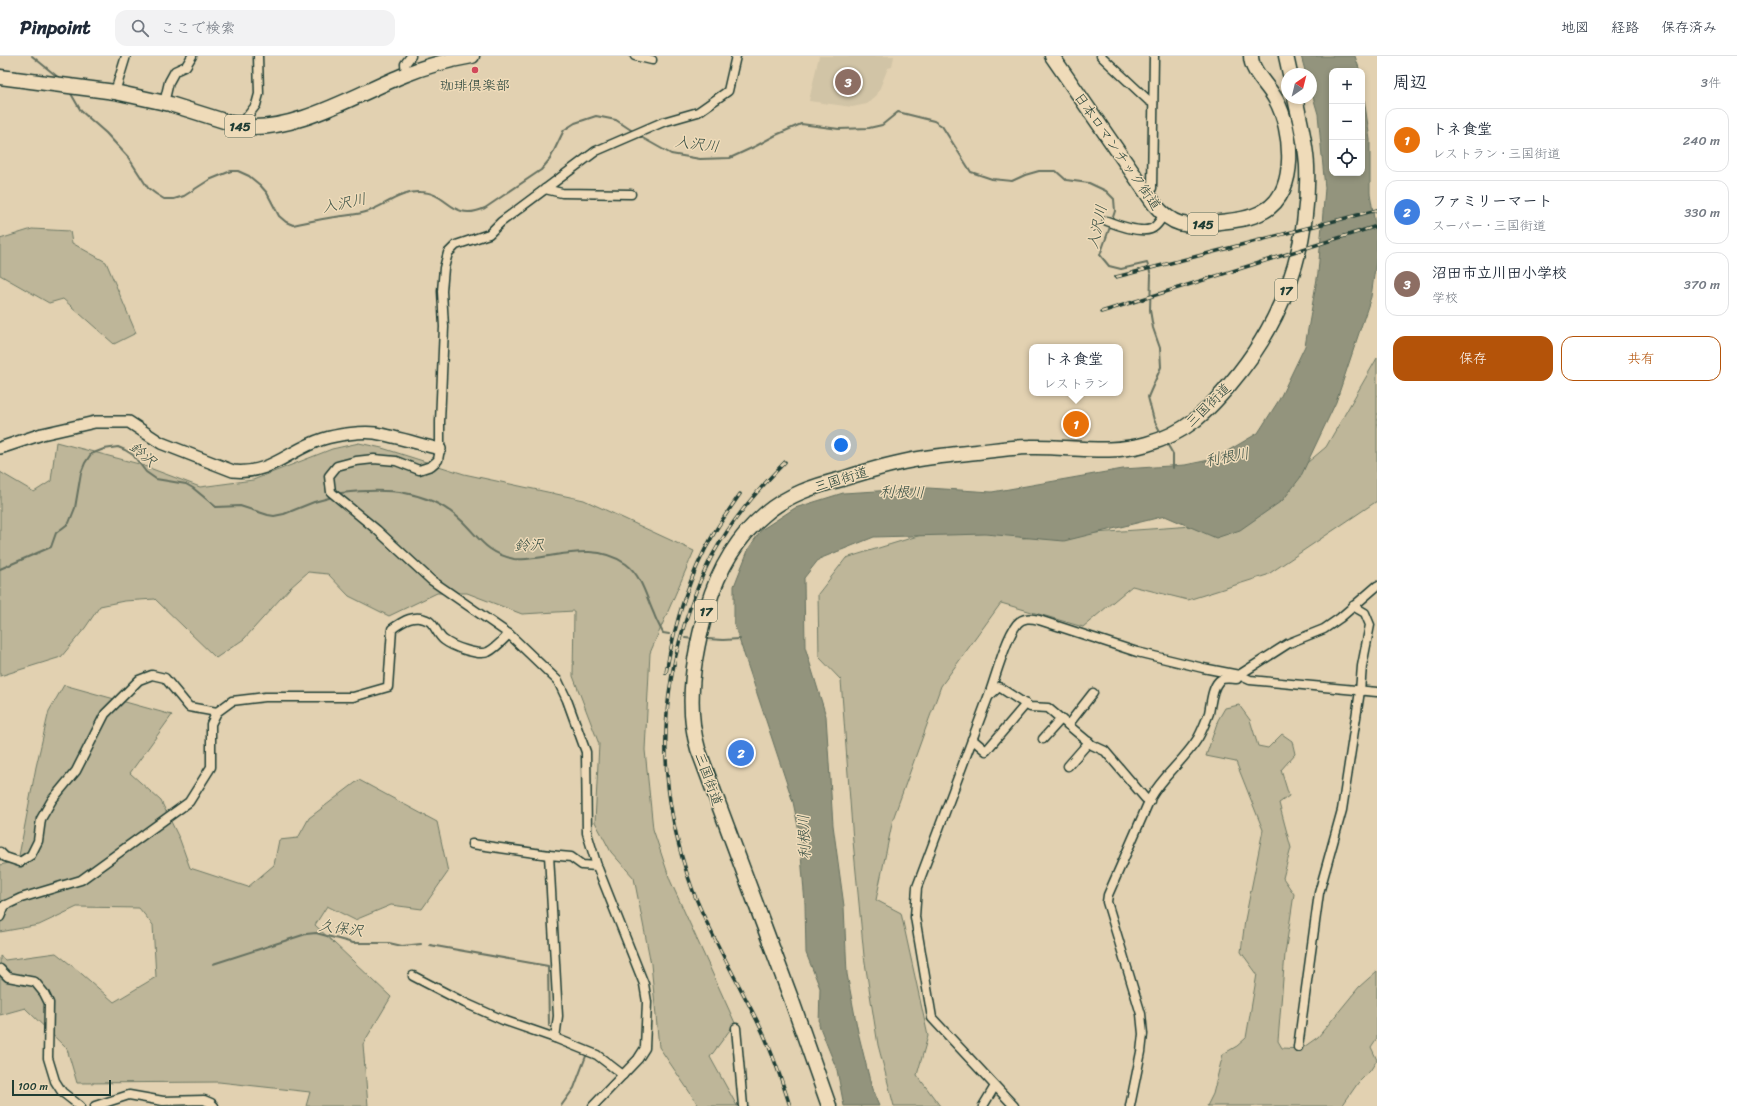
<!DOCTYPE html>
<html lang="ja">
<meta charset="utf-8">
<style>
body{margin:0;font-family:Sriracha,"Klee One",sans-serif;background:#f2f2f3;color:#1f2937}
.controls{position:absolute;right:12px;top:12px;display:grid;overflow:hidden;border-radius:8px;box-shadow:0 2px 6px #0003}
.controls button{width:36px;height:36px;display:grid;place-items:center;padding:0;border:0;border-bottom:1px solid #e0e1e3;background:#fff;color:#1f2937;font:20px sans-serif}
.compass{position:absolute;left:1281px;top:12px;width:36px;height:36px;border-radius:50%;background:#fff;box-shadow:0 2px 6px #0003;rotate:35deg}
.scale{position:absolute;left:12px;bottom:10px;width:99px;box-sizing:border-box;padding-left:4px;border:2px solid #1f3d34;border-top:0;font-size:11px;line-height:14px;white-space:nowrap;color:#1f3d34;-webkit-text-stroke:3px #efdbb9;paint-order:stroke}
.you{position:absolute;left:841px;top:389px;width:14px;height:14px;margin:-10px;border:3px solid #fff;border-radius:50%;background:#1a73e8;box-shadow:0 0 0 6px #1a73e833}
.badge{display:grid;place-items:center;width:26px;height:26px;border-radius:50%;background:#b45309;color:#fff;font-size:13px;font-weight:700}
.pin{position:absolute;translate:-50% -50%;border:2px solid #fff;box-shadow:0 1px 4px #0006}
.popup{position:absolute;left:1029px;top:288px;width:94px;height:52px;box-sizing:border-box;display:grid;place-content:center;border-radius:8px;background:#fff;filter:drop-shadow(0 1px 3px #0005);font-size:13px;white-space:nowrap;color:#747a83}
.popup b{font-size:15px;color:#1f2937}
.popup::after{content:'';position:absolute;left:50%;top:100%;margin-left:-8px;border:8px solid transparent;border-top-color:#fff}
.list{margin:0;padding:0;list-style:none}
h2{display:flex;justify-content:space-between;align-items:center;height:52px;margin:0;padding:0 16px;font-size:17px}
h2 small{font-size:13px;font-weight:400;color:#747a83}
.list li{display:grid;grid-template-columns:26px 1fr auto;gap:12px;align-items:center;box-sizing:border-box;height:64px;margin:0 8px 8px;padding:0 8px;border:1px solid #e0e1e3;border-radius:12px}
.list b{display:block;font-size:15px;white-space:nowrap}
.list p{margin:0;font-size:13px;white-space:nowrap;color:#747a83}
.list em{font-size:13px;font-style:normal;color:#747a83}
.actions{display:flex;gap:8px;padding:12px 16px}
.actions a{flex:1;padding:9px 0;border:1px solid #b45309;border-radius:12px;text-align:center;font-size:14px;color:#b45309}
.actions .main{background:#b45309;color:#fff}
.icon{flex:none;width:22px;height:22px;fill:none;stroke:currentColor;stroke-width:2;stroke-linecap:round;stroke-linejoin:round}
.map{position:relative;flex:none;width:1377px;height:1050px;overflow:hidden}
header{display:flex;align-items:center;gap:24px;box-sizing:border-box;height:56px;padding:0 20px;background:#fff;border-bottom:1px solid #e0e1e3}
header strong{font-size:19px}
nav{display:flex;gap:22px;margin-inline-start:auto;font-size:14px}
.search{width:280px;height:36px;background:#f2f2f3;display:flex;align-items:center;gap:10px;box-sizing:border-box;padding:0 14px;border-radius:12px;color:#747a83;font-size:15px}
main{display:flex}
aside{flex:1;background:#fff}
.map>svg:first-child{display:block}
.built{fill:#d1c4a6}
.green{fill:#beb699;stroke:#6e7a66}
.water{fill:#93947d;stroke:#657160}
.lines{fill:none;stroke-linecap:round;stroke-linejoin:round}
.stream{stroke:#657160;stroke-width:2}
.street-casing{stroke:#1f3d34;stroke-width:11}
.secondary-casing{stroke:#1f3d34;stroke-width:14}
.highway-casing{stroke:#1f3d34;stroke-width:17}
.street{stroke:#efdbb9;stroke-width:8}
.secondary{stroke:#efdbb9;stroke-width:11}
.highway{stroke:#efdbb9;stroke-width:14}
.rail-casing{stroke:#1f3d34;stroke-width:3.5}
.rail{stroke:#efdbb9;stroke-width:2;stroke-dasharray:6;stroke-linecap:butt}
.poi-dot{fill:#d1495b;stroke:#efdbb9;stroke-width:1.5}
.labels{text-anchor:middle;stroke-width:3;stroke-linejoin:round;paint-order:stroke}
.shield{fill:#efdbb9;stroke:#5d6c5c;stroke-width:1}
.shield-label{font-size:13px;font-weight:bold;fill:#1f3d34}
.poi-label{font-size:14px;fill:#1f3d34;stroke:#efdbb9}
.street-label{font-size:14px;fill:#1f3d34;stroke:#efdbb9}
.water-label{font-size:15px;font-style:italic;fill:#364e43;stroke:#efdbb9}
</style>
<header>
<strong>Pinpoint</strong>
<div class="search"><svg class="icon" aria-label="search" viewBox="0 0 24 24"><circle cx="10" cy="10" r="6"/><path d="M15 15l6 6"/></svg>ここで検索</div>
<nav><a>地図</a><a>経路</a><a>保存済み</a></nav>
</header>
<main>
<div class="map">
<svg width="1377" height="1050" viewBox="0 0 1377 1050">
<rect width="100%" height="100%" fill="#e2d1b1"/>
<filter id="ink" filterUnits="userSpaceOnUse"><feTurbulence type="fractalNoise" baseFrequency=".025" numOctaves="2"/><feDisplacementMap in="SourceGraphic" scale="8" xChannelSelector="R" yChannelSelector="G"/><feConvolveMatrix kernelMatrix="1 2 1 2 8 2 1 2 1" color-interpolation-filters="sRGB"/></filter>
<g filter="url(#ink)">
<polygon class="built" points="819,0 894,0 892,11 888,12 877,39 867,48 852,51 809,45"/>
<g class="green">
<polygon points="32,173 70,175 72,187 106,206 136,277 114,288 63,243 49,247 0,219 0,183"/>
<polygon points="1377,302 1377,445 1267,519 1188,544 1132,530 1083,571 1001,547 941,630 893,763 876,844 901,857 928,980 917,1019 940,1050 894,1050 878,989 864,900 853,785 841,624 819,601 818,538 846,502 970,464 1023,482 1235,467 1326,391"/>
<polygon points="56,386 139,408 200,431 253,424 332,393 359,387 382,392 464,418 584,444 694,495 650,597 645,694 653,773 670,824 735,967 710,1001 737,1050 699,1050 659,991 651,908 634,822 611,796 595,766 599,688 573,620 574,555 522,558 467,537 437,537 389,560 349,540 328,518 308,516 290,532 244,583 216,602 155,543 124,545 100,550 85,572 61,601 0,620 0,416 34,436 51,425"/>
<polygon points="64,629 172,659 130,717 161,745 180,784 190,812 248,831 274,809 279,784 298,782 309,762 359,724 437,766 448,816 422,853 391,849 355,864 327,850 315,869 391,941 363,988 368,1050 306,1050 310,1036 219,1026 77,1027 67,993 25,952 0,959 0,900 5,904 56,897 75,912 114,946 156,921 153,869 139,852 77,851 39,869 0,876 0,809 18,805 36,711 49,655"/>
<polygon points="1239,649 1250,664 1258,690 1268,692 1282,678 1292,685 1295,698 1281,714 1289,740 1279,747 1291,792 1283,822 1294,838 1285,898 1278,985 1282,992 1301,993 1318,981 1359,931 1377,915 1377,982 1371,991 1377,1004 1370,1015 1358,1027 1342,1050 1207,1050 1213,1038 1223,998 1237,990 1246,982 1257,918 1241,896 1245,864 1263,774 1236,706 1206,700 1218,664 1225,652"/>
</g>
<polygon class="water" points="1301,0 1355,0 1360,15 1332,15 1332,117 1362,117 1362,28 1370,84 1370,137 1377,181 1377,198 1371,241 1336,346 1300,422 1283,444 1240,474 1216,482 1165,460 1064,485 985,478 874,481 819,503 804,522 805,591 826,660 833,769 844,850 847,918 858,976 872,1033 879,1050 844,1050 837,1014 819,969 820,932 806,897 805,848 799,775 793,746 734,568 734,530 749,492 761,474 795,452 843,437 928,432 992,436 1123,413 1185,409 1214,403 1258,377 1279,344 1305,290 1318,217 1325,132 1318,58 1311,34 1311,18 1306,18"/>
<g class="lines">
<g class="stream">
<polyline points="32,0 59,22"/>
<path d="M 70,36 L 81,55 L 106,77 L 128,101 L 148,132 L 156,138 L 164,143 L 174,143 L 184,140 L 209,124 L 231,115 L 238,115 L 249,120 L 260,129 L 267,137 L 279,160 L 286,166 L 293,169 C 307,166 321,163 335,161 C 346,159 358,159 369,155 C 385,149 402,135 420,136 C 449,136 451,167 485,152 L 541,114 L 550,103 L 564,74 L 575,67 L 596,60 L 616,64 L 634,76"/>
<polyline points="639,80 671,98 700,103 730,102 756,90 776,79 801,68 839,73 869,72 882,69 898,56 934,65 942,70 971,116 992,123 1012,125 1025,119 1039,115 1056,115 1066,124 1089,127 1106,135 1114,143 1115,155 1112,164"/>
<polyline points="1111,168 1100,199 1109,210 1121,213 1147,207 1151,219 1150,254 1153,272 1160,292 1161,311 1148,341 1154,364 1161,377"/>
<polyline points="1166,386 1173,398 1173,412"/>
<path d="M 341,437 C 386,432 429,433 463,466 C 481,484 487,497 514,503 C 520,504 528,503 535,502 C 566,498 598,488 626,508 C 642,520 646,541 654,558 C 656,564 660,571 663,577 L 669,578"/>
<polyline points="0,513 51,491 56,477 69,467 75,452 81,417 85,407 91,398 104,393 118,391 125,394 133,399 146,416 156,423 186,428 193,432 216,451 240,450 268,459 274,460 284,458 314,446 329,442"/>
<polyline points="685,582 694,583"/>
<polyline points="707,583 723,584 740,583"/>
<polyline points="430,889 548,910 549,970"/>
<polyline points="213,908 306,878 316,877 353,887 389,887 402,890 421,888"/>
<polyline points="561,1050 574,1032 586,1000"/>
</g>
<g class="street-casing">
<g id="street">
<polyline points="635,0 652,4"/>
<polyline points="1101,0 1148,44 1153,47"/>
<polyline points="406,18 405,8 411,0"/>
<polyline points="115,36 126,0"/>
<polyline points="164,47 169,26 175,15 186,10 192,0"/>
<polyline points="240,70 256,49 259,38 258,0"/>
<polyline points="545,133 562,137 631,138"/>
<polyline points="1148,140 1152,132 1154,0"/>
<path d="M 1107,165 C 1117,169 1140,177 1151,173 C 1157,171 1160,164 1164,159"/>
<polyline points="989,640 999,631 1030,651 1048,652 1092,689 1105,695 1145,742 1150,745"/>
<polyline points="1068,669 1093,637"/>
<polyline points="972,683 986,695 1026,648"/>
<polyline points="1043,683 1061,663"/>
<polyline points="1068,710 1089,686"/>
<polyline points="472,788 549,799 571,801 582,809 597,810"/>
<polyline points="0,796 5,801 20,806 31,799 38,785 41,763 52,744 76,715 105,658 139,624 152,619 165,622 189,651 217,656"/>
<polyline points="549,799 558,960 555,982"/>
<path d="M 0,852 L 21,842 L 81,824 L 189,746 L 211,711 L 211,668 L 217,656 L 232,645 L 265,641 L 353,641 L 388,631 L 392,573 C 403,565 415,557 429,565 C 435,569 438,580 444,584 C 453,591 478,600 488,596 C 496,592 503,584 509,578"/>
<polyline points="0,861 5,849"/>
<polyline points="0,913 8,921 35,926 44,937 49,947 48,1002 55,1025 62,1036 80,1050"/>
<polyline points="413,920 465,947 503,964 555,982 597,999 623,1019"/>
<polyline points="736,972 743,1050"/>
<polyline points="1298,991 1319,837 1342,754 1360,635 1362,610 1370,569 1365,557 1353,550"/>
<polyline points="95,1050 129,1039 163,1045 204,1044 211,1047 214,1050"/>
<polyline points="593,1050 638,1003 645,992 647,946 644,928 597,810 587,777 586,696 567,644 558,625 509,578 431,524 377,474 331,436 329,420 337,410 356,405 374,403 396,405 419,414 431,410 438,404 440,393 440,366 444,271 442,235 444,212 448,197 456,189 489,178 501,166 596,95 663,66 698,56 728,35 736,0"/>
<polyline points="983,1050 995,1030"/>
<path d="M 1014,1050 L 932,962 L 915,861 L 917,831 C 941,766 966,701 990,636 C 996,619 1006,582 1017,568 C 1023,561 1031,562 1039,564 L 1137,596 L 1203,612 L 1239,619 L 1289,587 L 1324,573 L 1340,562 L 1377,530"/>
<path d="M 1130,1050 L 1141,996 L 1143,978 L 1141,958 L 1107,846 L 1108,839 L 1150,743 C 1163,719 1184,705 1198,682 C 1202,675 1206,665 1209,657 C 1211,647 1212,632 1219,625 C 1223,621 1232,623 1237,623 L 1239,619 L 1250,624 L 1377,636"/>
</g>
</g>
<g class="secondary-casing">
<path id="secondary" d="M 0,392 L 42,378 L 95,366 L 129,366 L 161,387 L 233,415 C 271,419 290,393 323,383 C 336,379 362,375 375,377 C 397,381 419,388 440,393"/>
</g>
<g class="highway-casing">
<g id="highway">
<path d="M 1052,0 L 1155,149 C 1173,170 1185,171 1211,167 C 1229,165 1249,164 1264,155 C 1299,136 1292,73 1276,44 C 1269,30 1251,16 1251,0"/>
<polyline points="1286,0 1290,18"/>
<path d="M 0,21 L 115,36 L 170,48 L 240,70 C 292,78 357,38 404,19 C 426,10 449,4 472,0"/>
<path d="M 829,1050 L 792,945 L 698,693 C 685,649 694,596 707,552 C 718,515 735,483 765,458 C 787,439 814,430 842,423 C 867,415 893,407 919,403 C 938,400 958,398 977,396 C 995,394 1013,391 1030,391 C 1069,390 1110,399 1147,388 C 1186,377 1206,357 1231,327 C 1283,266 1310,190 1307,110 C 1306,87 1300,65 1295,42"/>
</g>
</g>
<use href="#street" class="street"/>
<use href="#secondary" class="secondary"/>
<use href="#highway" class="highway"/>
<g class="rail-casing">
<g id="rail">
<polyline points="1116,221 1377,154"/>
<polyline points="1101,256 1377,170"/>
<path d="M 785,406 C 756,436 732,464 712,500 C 703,517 696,535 690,552 C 656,646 659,742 693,835 C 712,884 741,930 763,977 C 774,1001 782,1025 790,1050"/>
<path d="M 666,617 C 674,570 689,520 713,479 C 721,465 731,451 740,438"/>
</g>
</g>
<use href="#rail" class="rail"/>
</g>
</g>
<circle class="poi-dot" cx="475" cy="14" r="4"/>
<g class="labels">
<g class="shield">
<rect x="225" y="59" width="30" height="22" rx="3"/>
<rect x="1188" y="157" width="30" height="22" rx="3"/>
<rect x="1275" y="223" width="22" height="22" rx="3"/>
<rect x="695" y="544" width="22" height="22" rx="3"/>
</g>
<g class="shield-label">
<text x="240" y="75">145</text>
<text x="1203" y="173">145</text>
<text x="1286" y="239">17</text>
<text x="706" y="560">17</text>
</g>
<g class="poi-label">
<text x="475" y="34">珈琲倶楽部</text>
</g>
<g class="street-label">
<text transform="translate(1118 95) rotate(55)" y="5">日本ロマンチック街道</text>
<text transform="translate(1208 349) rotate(-44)" y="5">三国街道</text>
<text transform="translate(841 423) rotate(-17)" y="5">三国街道</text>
<text transform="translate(709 723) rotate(70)" y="5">三国街道</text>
</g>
<g class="water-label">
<text transform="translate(697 88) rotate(7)" y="5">入沢川</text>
<text transform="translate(344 147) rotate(-12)" y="5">入沢川</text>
<text transform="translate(1097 171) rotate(-78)" y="5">入沢川</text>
<text transform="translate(143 398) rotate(41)" y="5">鈴沢</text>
<text transform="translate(1227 401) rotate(-10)" y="5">利根川</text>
<text transform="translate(902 436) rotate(1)" y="5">利根川</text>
<text transform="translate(529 489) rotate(-2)" y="5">鈴沢</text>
<text transform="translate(804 781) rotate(-92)" y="5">利根川</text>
<text transform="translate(341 872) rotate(8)" y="5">久保沢</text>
</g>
</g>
</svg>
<div class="controls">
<button>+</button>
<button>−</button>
<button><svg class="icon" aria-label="locate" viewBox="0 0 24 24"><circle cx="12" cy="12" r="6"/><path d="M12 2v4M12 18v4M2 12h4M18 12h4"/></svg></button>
</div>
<svg class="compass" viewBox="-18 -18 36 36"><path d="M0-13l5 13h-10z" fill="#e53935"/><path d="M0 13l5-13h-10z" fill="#747a83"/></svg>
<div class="scale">100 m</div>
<div class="you"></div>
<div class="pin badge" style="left:1076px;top:368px;background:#e8710a">1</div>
<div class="popup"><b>トネ食堂</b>レストラン</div>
<div class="pin badge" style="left:741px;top:697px;background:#3f7fe0">2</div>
<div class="pin badge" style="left:848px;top:26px;background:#8d6e63">3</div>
</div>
<aside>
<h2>周辺<small>3件</small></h2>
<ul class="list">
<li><span class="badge" style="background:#e8710a">1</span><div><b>トネ食堂</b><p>レストラン · 三国街道</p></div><em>240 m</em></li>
<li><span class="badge" style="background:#3f7fe0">2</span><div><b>ファミリーマート</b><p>スーパー · 三国街道</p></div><em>330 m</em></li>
<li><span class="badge" style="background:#8d6e63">3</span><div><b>沼田市立川田小学校</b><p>学校</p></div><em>370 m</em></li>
</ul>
<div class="actions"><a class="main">保存</a><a>共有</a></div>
</aside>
</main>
